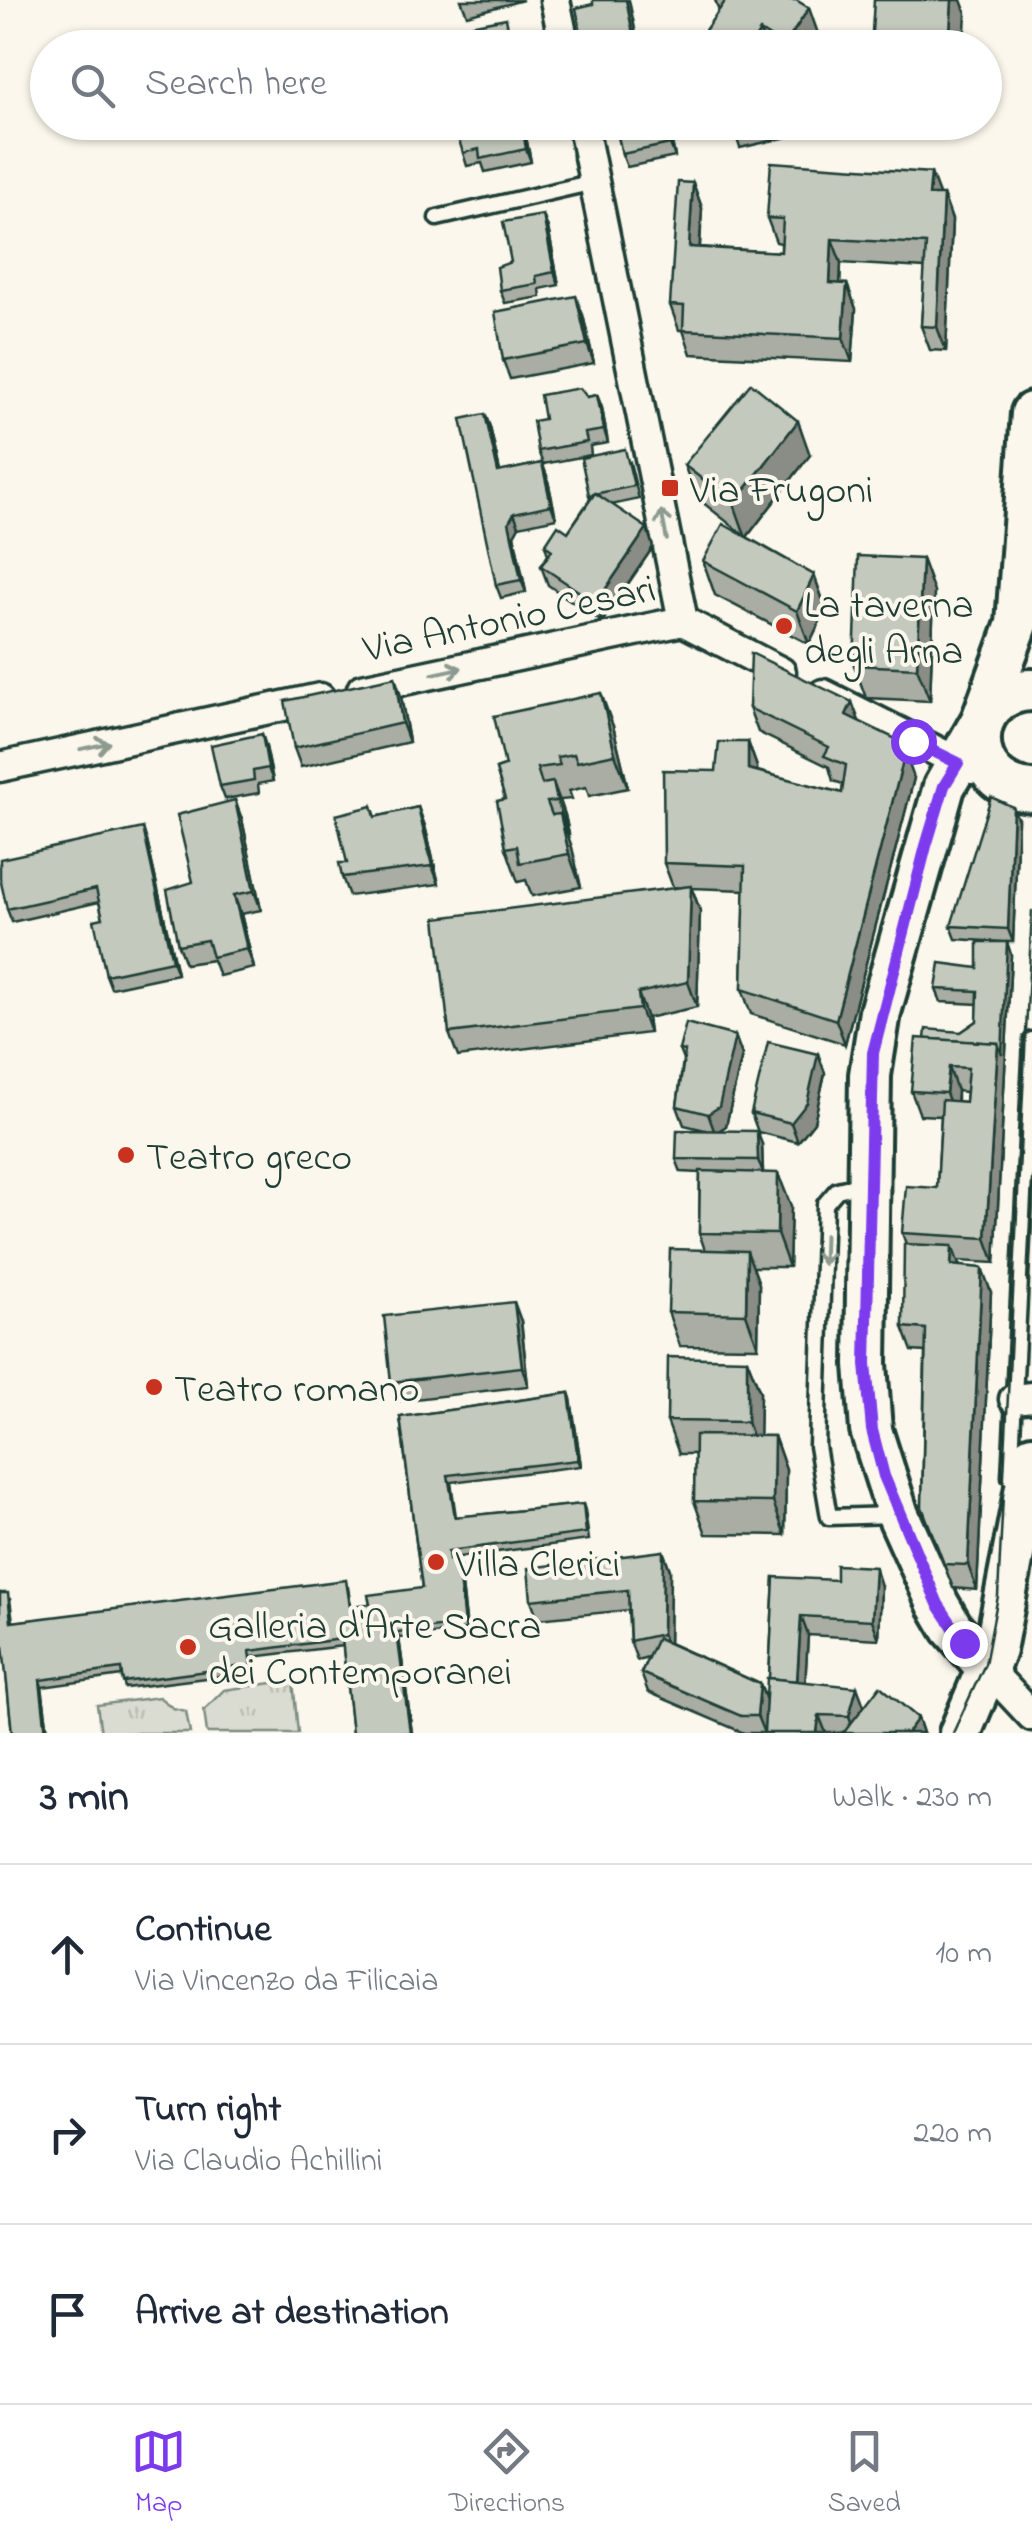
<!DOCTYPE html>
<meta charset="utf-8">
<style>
body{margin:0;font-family:"Indie Flower",sans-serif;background:#f2f2f3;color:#1f2937}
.stop{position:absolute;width:30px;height:30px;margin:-22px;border:8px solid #7c3aed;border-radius:50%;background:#fff}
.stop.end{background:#7c3aed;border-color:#fff;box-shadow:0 2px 10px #0008}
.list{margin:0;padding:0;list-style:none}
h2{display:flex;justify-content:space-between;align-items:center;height:130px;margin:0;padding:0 40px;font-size:42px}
h2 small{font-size:32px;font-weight:400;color:#747a83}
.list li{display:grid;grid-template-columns:65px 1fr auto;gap:30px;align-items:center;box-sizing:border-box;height:180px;padding:0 40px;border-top:2px solid #e0e1e3}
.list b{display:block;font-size:38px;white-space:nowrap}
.list p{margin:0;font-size:32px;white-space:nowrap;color:#747a83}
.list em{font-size:32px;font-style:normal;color:#747a83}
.icon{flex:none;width:55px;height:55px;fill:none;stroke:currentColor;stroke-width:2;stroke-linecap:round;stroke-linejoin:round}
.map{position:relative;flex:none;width:1032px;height:1733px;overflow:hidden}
.search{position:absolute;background:#fff;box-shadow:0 2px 8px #0004;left:30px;right:30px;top:30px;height:110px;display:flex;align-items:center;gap:25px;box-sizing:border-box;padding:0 35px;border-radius:55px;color:#747a83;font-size:38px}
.sheet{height:670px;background:#fff}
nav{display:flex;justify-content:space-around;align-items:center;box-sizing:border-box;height:140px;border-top:2px solid #e0e1e3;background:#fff;font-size:28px;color:#747a83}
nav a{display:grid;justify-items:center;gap:5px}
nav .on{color:#7c3aed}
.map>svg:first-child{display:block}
.grass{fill:url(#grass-tufts);stroke:#7d8c82;stroke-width:2.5}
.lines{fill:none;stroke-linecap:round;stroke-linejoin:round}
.lane-casing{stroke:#1f3d34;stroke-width:21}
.street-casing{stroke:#1f3d34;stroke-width:35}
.secondary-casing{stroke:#1f3d34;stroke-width:48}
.lane{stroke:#fbf7ec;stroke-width:14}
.street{stroke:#fbf7ec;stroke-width:28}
.secondary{stroke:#fbf7ec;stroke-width:40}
.tram{stroke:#1f3d34;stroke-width:2.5}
.wall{fill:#a9ada3;stroke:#1f3d34;stroke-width:2.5;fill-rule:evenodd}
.shaded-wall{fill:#898d85;stroke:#1f3d34;stroke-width:2.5}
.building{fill:#c4c9be;stroke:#1f3d34;stroke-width:2.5}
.oneway{stroke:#8d9a90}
.route{stroke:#7c3aed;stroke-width:12}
.poi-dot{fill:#c8321e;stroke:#fbf7ec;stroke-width:4}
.labels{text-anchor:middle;stroke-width:8;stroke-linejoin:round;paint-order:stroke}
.poi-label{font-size:40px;fill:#1f3d34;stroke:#fbf7ec;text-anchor:start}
.street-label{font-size:40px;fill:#1f3d34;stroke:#fbf7ec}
</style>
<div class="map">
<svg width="1032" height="1733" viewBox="0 0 1032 1733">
<defs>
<pattern id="grass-tufts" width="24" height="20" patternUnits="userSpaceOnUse" patternTransform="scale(2.5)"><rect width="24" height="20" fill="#dbdcd1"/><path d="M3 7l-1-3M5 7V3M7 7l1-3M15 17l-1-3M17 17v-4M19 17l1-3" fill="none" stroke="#bcbeb4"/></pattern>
</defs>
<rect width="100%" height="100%" fill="#fbf7ec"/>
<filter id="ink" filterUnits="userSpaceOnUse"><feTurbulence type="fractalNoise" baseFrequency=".01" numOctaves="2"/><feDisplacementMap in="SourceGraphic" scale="20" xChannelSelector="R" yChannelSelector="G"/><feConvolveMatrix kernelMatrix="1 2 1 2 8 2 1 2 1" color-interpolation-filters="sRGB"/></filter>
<g filter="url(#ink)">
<g class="grass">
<polygon points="293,1680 298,1733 207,1733 204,1710 224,1690"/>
<polygon points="159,1697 173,1708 186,1711 190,1733 101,1733 97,1705"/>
</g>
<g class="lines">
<g class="lane-casing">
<g id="lane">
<polyline points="437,218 594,182"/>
<polyline points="863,1184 837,1190 825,1204 817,1446 829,1517 892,1515"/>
<polyline points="1010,1477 1032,1040"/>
</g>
</g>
<g class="street-casing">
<g id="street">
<polyline points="555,0 565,48"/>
<polyline points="582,122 683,621"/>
<polyline points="683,621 781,672"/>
<polyline points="362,689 683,621"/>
<polyline points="823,694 972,769"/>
<polyline points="0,767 320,698"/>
<polyline points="1014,1399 1032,1397"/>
<polyline points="989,1670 1032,1716"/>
</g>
</g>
<g class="secondary-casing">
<g id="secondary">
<path d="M 1032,690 C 962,691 963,788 1032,791"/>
<polyline points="989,1670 952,1628 938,1604 898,1515 871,1430 866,1364 870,1075 880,1012 944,787 982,720 1017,624 1032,413"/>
<polyline points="960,1733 995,1650 1032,1456"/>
</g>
</g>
<use href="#lane" class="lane"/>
<use href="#street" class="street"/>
<use href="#secondary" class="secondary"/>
<g class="tram">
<polyline points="1027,1281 1032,1180"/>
<polyline points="953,1733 985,1664 998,1596 1032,911"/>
</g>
</g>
<g class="wall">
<polygon points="461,0 523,0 467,15"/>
<polygon points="715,0 796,0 821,42 817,48 709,48 704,32 719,11"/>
<polygon points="473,122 532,122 535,136 526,137 531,162 485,172 482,163 467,166 463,153"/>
<polygon points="615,122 668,122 675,157 627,167 622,154"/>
<polygon points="695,122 835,122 835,126 740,148 734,129 701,136"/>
<polygon points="693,183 702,208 700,247 781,252 781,243 776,242 767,218 943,195 952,220 946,351 930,350 921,326 925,268 841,263 840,284 847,284 856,309 852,362 691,354 683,330 679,330 670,305"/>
<polygon points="548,228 559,285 540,289 541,297 505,303 500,290"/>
<polygon points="583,315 594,363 510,379 503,360"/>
<polygon points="597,395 602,408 608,443 590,446 591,455 543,464 538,451 544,419 587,397"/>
<polygon points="485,414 490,427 500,472 542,463 547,476 556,518 519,526 514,535 526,592 501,598 496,585"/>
<polygon points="810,455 747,537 814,575 826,609 809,644 715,595 703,561 745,536 697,498 684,465"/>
<polygon points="630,462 639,499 611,505 647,528 653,547 602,622 548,585 541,566 548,555 545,545 568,532 590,499 589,495"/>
<polygon points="922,559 934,592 930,701 866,698 854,665"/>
<polygon points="401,696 409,742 301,767 294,748"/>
<polygon points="749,708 859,721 914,778 845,1044 751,1014 742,989 745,890 692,888 700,911 697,1007 647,1018 649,1033 458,1057 449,1033 682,888 673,887 664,863 716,771 748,742 757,767 757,771 842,793 843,784 833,781 829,767 758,732"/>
<polygon points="613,726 628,788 589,796 586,787 569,791 572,799 560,800 565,815 569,834 567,834 581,887 532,896 526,880 518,882 506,848 505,799 496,769"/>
<polygon points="262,734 266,747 273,781 258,784 259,793 225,799 220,786"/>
<polygon points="372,806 376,817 418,807 425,826 439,884 349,896 342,877"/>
<polygon points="242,819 261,910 241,914 254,968 219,976 213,960 185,964 178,945 193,882"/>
<path d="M 1018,820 L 1013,942 L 1007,942 L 1011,955 L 995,1263 L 958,1261 L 960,1266 L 991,1292 L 977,1590 L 953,1588 L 922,1507 L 925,1352 L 912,1351 L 903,1327 L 906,1244 L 902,1233 L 937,1188 L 941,1116 L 920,1115 L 911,1091 L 925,1039 L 961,1032 L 977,1021 L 978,1004 L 941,1002 L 936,989 L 978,968 L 1003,942 L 956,939 L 951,926 ZM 957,1091 L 966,1092 L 965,1102 L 957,1101 Z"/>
<polygon points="147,841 177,974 111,988 106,975 103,918 99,902 12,922 7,909"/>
<polygon points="735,1036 742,1055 726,1126 719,1130 762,1144 763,1172 791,1206 789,1267 753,1267 759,1284 758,1347 680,1346 668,1312 705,1250 699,1233 700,1173 681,1172 676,1159 705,1130 684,1125 677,1106 683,1060 679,1050"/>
<polygon points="818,1054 825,1073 814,1122 798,1142 758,1132 751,1113"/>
<polygon points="521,1321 528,1386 398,1401 391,1382"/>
<polygon points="747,1359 760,1392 759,1436 774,1436 786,1470 785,1535 706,1534 694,1501 695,1454 679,1454 667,1421"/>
<polygon points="569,1393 571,1399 581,1466 451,1482 456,1517 583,1504 585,1510 589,1540 451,1558 451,1560 460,1567 467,1630 399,1638 412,1733 352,1733 343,1646 252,1657 254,1672 125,1688 122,1676 42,1687 48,1733 12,1733 3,1642 0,1642 0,1593 10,1599 13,1622 348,1587 351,1606 370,1604 422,1588 400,1417"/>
<polygon points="663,1551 670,1570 669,1643 760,1684 766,1699 769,1678 774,1577 881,1586 879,1639 808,1635 805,1682 864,1706 918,1718 923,1733 744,1733 648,1692 641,1673 648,1657 637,1660 630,1641 628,1610 538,1619 531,1600"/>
</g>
<g class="shaded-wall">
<polygon points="626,0 629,0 639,48 636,48"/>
<polygon points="952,0 961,0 966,13 964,48 949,48"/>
<polygon points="809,8 821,42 817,48 785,48 784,46"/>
<polygon points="760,31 766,48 749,48"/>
<polygon points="666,122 668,122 675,157 670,144"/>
<polygon points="522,124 526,137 531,162 526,149"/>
<polygon points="931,173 940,197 929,195"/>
<polygon points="693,183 702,208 698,271 689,247"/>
<polygon points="943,195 952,220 946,351 937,327"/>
<polygon points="543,215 548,228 559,285 554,272"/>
<polygon points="832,239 841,263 839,307 830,283"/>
<polygon points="847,284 856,309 852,362 843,338"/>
<polygon points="576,296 583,315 594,363 587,344"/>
<polygon points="597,395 602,408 608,443 604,430"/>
<polygon points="485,414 490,427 503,485 498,472"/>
<polygon points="798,421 810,455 746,538 734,504"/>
<polygon points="542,463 547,476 556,518 551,505"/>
<polygon points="514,513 519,526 514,535 526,592 521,580 509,522"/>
<polygon points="647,528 653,547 602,622 596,603"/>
<polygon points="922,559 934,592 930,701 917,668"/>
<polygon points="814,575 826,609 809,644 797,611"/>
<polygon points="395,677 401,696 409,742 402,723"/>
<polygon points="601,693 613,726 628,788 615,754"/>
<polygon points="852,702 861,726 846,715"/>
<polygon points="262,734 266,747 273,781 268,768"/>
<polygon points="748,742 757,767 757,793 748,769"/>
<polygon points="905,753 914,778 845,1044 836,1020"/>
<polygon points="553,782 565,815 569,834 557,801"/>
<polygon points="235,800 242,819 261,910 254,891"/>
<polygon points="418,807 425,826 439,884 432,866"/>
<polygon points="1013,807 1018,820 1013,942 1008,929"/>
<polygon points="560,814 572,847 581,887 569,854"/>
<polygon points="143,828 147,841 177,974 172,961"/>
<polygon points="691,886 700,911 697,1007 688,982"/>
<polygon points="234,895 241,914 254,968 247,949"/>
<polygon points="1007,942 1011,955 995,1263 986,1238 998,1043"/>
<polygon points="638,993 647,1018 649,1033 640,1009"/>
<polygon points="735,1036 742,1055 726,1126 715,1133 708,1114"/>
<polygon points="818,1054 825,1073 814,1122 798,1142 791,1123"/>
<polygon points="949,1067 957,1091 955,1117 946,1093"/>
<polygon points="757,1131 762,1144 763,1173 758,1160"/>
<polygon points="778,1173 791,1206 789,1267 777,1234"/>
<polygon points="952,1246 961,1270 951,1265"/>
<polygon points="747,1251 759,1284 758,1347 746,1314"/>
<polygon points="982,1268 991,1292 977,1590 968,1565"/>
<polygon points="514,1302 521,1321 528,1386 522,1367"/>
<polygon points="747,1359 760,1392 759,1456 747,1422"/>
<polygon points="569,1393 571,1399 581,1466 578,1460"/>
<polygon points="774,1436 786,1470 785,1535 773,1502"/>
<polygon points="663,1551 670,1570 669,1653 662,1634"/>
<polygon points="457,1560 460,1567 467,1630 464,1624"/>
<polygon points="875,1567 881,1586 879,1639 872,1620"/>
<polygon points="801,1616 808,1635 804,1704 797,1685"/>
<polygon points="397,1632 399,1638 412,1733 410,1733"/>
<polygon points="40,1680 42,1687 48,1733 46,1733"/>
<polygon points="760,1684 767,1703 764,1733 757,1716"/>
<polygon points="857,1687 866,1711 855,1733 849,1716"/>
<polygon points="819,1715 826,1733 817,1733"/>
<polygon points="918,1718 923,1733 907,1733"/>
</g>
<g class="building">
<polygon points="593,0 626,0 636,48 584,48 576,8 593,4"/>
<polygon points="726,0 796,0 809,8 784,46 760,31 749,48 727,48 704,32"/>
<polygon points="874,0 952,0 949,48 871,48"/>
<polygon points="506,18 512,48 465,48 460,27"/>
<polygon points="473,122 530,122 522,124 526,149 480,159 479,149 463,153 456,130 473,124"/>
<polygon points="615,122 666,122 670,144 622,154"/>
<polygon points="732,122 761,122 734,129"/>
<polygon points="771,162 931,173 929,195 943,195 937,327 921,326 926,244 832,239 830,283 847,284 843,338 683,330 684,306 670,305 678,182 693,183 689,247 781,252 783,219 767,218"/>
<polygon points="543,215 554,272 536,276 537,284 500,290 497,267 511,262 503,222"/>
<polygon points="576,296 587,344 503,360 495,312"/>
<polygon points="751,383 798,421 734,504 684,465"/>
<polygon points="580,388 587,397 597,395 604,430 585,433 587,442 538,451 533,421 544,419 540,395"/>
<polygon points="485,414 498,472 542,463 551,505 514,513 509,522 521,580 496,585 461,419"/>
<polygon points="625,449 634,486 589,495 581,458"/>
<polygon points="595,493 647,528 596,603 541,566 552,550 545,545 558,525 568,532"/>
<polygon points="723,524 814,575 797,611 703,561"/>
<polygon points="858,556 922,559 917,668 854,665"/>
<polygon points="751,653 852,702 846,715 898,740 905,753 836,1020 742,989 745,866 664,863 663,770 716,771 719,742 748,742 748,769 842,793 846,765 824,756 829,747 749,708"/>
<polygon points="395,677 402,723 294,748 285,701"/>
<polygon points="601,693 615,754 577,762 574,754 557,757 560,765 537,768 542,784 553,782 557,801 547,802 552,815 560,814 569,854 520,863 517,846 506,848 497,801 505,799 496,769 505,766 494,716"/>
<polygon points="262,734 268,768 253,771 254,780 220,786 211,745"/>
<polygon points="991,797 1013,807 1008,929 951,926"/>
<polygon points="235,800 254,891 234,895 247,949 212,957 207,940 178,945 167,890 193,882 177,815"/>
<polygon points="372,806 375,817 418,807 432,866 342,877 339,863 347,863 336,815"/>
<polygon points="143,828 172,961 106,975 94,920 103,918 96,889 7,909 0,878 0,859"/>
<polygon points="691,886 688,982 638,993 640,1009 449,1033 436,918"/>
<polygon points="978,942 1007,942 1002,1055 998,1043 925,1039 926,1029 961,1032 977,1021 978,991 936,989 940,963 978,968"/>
<polygon points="686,1023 735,1036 719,1107 708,1114 677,1106 685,1051 679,1050"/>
<polygon points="916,1038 998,1043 986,1238 902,1233 906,1186 937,1188 942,1100 965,1102 968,1068 949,1067 946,1093 911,1091"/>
<polygon points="768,1042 818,1054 807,1103 791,1123 751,1113"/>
<polygon points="677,1130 757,1131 758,1160 676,1159"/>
<polygon points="700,1171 778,1173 777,1234 699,1233"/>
<polygon points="904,1244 952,1246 951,1265 982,1268 968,1565 944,1564 922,1507 926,1329 903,1327"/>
<polygon points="670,1249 747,1251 746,1314 668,1312"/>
<polygon points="514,1302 522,1367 391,1382 384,1316"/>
<polygon points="668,1357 747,1359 747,1422 667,1421"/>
<polygon points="569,1393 578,1460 448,1475 455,1517 583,1504 586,1533 448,1551 449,1560 457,1560 464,1624 397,1632 410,1733 352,1733 342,1639 250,1651 252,1665 123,1682 121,1669 40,1680 46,1733 12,1733 2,1636 0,1636 0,1593 8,1593 11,1622 346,1580 350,1606 370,1604 368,1595 422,1588 400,1417"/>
<polygon points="695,1435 774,1436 773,1502 694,1501"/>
<polygon points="663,1551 662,1634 630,1641 628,1590 531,1600 528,1568"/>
<polygon points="836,1565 875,1567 872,1620 801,1616 797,1681 769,1678 774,1577 836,1580"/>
<polygon points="657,1638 760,1684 757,1716 741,1716 641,1673"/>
<polygon points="767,1678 857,1687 849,1716 819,1715 817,1733 764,1733"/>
<polygon points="880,1686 918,1718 907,1733 840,1733 845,1731"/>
</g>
<defs><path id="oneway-shaft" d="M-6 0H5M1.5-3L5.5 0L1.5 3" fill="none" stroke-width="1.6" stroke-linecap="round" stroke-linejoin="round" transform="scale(2.5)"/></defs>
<g class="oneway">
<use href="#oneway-shaft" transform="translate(664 525) rotate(-101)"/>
<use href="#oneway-shaft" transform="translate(447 671) rotate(-12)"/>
<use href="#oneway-shaft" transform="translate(95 746) rotate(-12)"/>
<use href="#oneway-shaft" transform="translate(824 1250) rotate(92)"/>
</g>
</g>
<g class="lines" filter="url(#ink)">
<polyline class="route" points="913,741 958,763 944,786 926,846 873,1053 866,1364 872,1430 884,1476 938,1604 964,1643"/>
</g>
<g class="poi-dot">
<rect x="660" y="478" width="20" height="20" rx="5"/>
<circle cx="784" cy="626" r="10"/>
<circle cx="126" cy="1155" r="10"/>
<circle cx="154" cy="1387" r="10"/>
<circle cx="436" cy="1562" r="10"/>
<circle cx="188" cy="1647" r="10"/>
</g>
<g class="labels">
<g class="poi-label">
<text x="690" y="502">Via Frugoni</text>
<text x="804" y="617">La taverna<tspan x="804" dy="46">degli Arna</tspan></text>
<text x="146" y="1169">Teatro greco</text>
<text x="174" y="1401">Teatro romano</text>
<text x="456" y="1576">Villa Clerici</text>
<text x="208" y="1638">Galleria d'Arte Sacra<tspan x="208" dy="46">dei Contemporanei</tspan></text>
</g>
<g class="street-label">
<text transform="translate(509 617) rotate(-12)" y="14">Via Antonio Cesari</text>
</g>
</g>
</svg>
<div class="stop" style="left:913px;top:741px"></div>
<div class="stop end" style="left:964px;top:1643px"></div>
<div class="search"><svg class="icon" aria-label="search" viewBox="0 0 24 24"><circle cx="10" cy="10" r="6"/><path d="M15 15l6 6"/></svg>Search here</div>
</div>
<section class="sheet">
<h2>3 min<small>Walk · 230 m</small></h2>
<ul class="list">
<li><svg class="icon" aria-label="ahead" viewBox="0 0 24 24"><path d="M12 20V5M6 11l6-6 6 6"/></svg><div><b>Continue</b><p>Via Vincenzo da Filicaia</p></div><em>10 m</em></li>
<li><svg class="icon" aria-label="right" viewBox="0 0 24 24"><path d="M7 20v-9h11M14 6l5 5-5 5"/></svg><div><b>Turn right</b><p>Via Claudio Achillini</p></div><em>220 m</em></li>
<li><svg class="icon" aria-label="arrive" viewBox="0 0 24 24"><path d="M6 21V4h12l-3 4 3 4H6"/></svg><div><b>Arrive at destination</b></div></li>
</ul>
</section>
<nav>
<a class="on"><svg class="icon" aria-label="map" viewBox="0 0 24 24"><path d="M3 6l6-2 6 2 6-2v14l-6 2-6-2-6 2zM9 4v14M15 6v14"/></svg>Map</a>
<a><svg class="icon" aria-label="directions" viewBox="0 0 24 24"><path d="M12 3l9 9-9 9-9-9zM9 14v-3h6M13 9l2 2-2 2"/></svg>Directions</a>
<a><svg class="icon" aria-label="saved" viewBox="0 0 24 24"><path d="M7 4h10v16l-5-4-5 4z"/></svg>Saved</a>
</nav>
